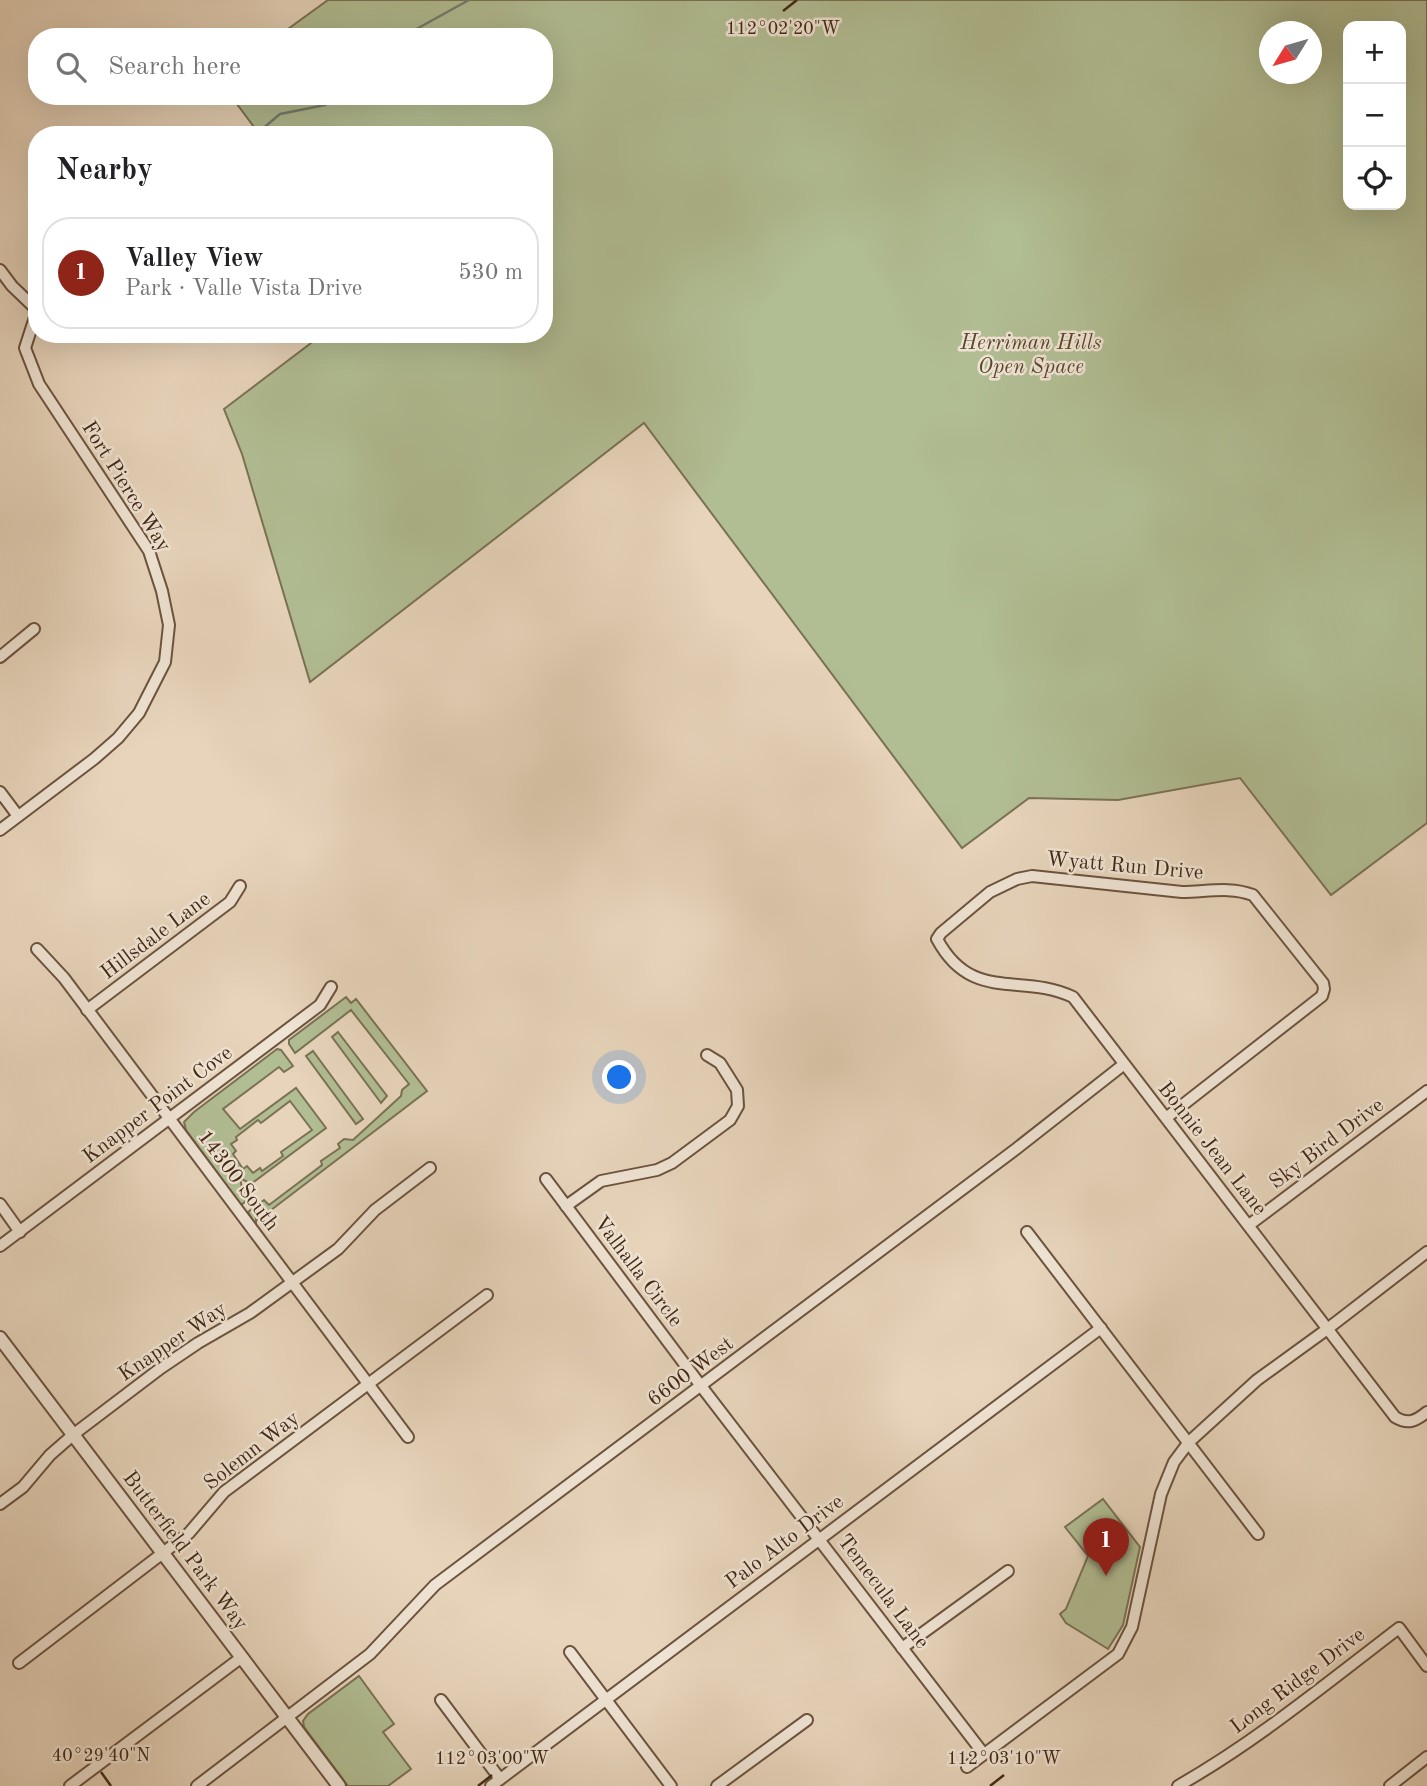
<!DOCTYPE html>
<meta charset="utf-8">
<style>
body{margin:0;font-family:"Old Standard TT",serif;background:#f6f6f6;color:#202124}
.controls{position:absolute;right:21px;top:21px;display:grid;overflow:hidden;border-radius:14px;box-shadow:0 7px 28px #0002}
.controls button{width:63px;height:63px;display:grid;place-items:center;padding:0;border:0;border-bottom:2px solid #e0e0e0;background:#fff;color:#202124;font:35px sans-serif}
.compass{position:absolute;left:1259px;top:21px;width:63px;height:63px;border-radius:50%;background:#fff;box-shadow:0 7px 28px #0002;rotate:233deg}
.you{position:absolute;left:620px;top:1078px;width:24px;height:24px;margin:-18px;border:5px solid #fff;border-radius:50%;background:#1a73e8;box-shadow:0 0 0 10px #1a73e833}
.badge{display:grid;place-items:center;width:46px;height:46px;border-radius:50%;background:#8f2418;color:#fff;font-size:23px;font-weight:700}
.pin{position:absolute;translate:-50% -58px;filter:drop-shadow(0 2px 4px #0008)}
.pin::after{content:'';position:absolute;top:37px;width:24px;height:21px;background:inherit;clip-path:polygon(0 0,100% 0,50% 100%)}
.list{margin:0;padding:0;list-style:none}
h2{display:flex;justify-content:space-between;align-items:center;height:91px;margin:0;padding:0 28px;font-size:30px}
h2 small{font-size:23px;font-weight:400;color:#757577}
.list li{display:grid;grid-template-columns:46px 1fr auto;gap:21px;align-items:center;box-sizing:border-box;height:112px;margin:0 14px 14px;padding:0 14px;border:2px solid #e0e0e0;border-radius:28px}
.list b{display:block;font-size:26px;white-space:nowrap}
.list p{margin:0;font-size:23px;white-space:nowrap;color:#757577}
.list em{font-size:23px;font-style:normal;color:#757577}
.icon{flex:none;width:38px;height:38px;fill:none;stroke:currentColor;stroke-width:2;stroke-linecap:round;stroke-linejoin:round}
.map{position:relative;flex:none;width:1427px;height:1786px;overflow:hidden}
.search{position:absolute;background:#fff;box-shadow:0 7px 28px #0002;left:28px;top:28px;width:525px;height:77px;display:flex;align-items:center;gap:18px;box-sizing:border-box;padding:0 24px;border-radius:28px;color:#757577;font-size:26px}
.panel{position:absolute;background:#fff;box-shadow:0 7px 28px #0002;left:28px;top:126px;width:525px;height:217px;border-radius:28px}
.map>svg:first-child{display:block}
.green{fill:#b1bd93;stroke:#7a7254;stroke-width:2;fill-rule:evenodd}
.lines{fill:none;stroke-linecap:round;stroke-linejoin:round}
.stream{stroke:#757e6f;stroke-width:2.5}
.minor-casing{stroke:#6c533e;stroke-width:14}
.tertiary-casing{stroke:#6c533e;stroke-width:16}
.minor{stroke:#efe3d3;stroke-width:10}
.tertiary{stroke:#efe3d3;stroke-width:12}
.ticks{fill:none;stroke:#432815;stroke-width:2.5}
.labels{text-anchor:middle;stroke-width:5;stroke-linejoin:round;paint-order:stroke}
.park-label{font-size:21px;font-style:italic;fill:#59462e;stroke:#efe3d3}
.street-label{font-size:21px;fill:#432815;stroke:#efe3d3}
.ticks-label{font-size:18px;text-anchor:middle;fill:#432815;stroke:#efe3d3;stroke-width:5;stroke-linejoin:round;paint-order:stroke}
</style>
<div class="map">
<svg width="1427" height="1786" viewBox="0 0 1427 1786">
<rect width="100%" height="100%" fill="#e7d4bb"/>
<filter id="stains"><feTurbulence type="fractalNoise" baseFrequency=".00286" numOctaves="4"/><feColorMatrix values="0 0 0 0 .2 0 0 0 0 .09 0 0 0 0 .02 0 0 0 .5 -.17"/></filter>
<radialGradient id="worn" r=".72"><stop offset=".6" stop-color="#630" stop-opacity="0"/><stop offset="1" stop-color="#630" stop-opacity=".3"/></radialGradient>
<g class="green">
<path d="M 328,0 L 1427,0 L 1427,823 L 1331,895 L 1240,778 L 1118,800 L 1029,798 L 962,848 L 644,423 L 310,682 L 242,454 L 224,409 L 323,334 L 544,334 L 544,135 L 260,135 L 231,96 L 544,96 L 544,37 L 277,37 ZM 1401,26 L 1401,205 L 1348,205 L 1348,26 ZM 1270,32 L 1312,32 L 1312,74 L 1270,74 Z"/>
<polygon points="346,997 351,1003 356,999 427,1091 258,1220 256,1218 256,1226 248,1212 264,1200 269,1205 322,1165 321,1161 340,1148 338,1144 344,1139 353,1140 401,1096 402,1090 409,1084 351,1010 295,1053 289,1044 289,1040"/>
<polygon points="338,1032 387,1096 381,1103 332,1037"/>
<path d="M 277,1049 L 281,1050 L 293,1066 L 284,1072 L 279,1067 L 223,1109 L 240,1129 L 296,1088 L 326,1128 L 251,1184 L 240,1178 L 243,1193 L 247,1190 L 250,1198 L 241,1205 L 186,1130 L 184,1122 L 194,1112 ZM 290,1101 L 312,1130 L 281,1152 L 283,1156 L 262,1171 L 260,1168 L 253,1173 L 247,1166 L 243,1169 L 233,1154 L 236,1151 L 231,1144 L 237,1140 L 236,1137 L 258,1120 L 261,1123 Z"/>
<polygon points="313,1051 363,1119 356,1124 306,1056"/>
<polygon points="1103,1499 1140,1547 1123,1625 1108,1649 1066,1623 1060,1614 1066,1609 1088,1556 1065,1527"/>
<polygon points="359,1676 394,1724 383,1732 411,1769 388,1786 348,1786 304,1727 303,1721 308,1714"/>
</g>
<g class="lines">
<g class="stream">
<polyline points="402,37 469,0"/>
<polyline points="255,135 280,114 325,105 335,96"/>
</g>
<g class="minor-casing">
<g id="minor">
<polyline points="0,270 12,286 37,310"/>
<polyline points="0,657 34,629"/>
<polyline points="0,792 18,816"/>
<polyline points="0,830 94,759 118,738 139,713 165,662 169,625 162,591 149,551 39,384 25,348 37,311"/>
<polyline points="37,949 64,978 408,1437"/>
<polyline points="87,1010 230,902 240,886"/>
<path d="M 1166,1118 L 1322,996 L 1324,989 L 1323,983 L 1253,895 C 1230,886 1206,892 1182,892 L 1032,876 L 1017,879 L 990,892 L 941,933 L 937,939 C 972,1004 1021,972 1073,997 L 1395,1417 C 1408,1425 1416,1421 1427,1412"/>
<polyline points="546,1179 701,1386 983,1753"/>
<polyline points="0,1204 20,1232"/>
<polyline points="566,1206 601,1181 657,1170 672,1163 730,1120 738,1106 737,1090 720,1063 707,1055"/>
<polyline points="1249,1225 1427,1091"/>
<polyline points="1027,1232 1258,1534"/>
<polyline points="0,1246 320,1005 331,987"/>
<polyline points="0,1504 23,1487 50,1455 74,1434 161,1368 198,1343 250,1313 338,1249 375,1210 430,1168"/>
<polyline points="902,1648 1008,1571"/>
<polyline points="570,1652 671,1786"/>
<polyline points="19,1663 189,1533 224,1492 487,1295"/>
<polyline points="441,1700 500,1779"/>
<polyline points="967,1767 1118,1654 1132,1627 1161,1494 1174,1462 1189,1442 1257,1380 1326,1330 1427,1252"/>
<polyline points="70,1786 242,1657"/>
<polyline points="197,1786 370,1654 435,1585 1016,1149 1123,1065"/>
<polyline points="491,1786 1101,1328"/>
<polyline points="717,1786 807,1720"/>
<path d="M 1178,1786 C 1257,1741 1327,1683 1399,1628 L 1427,1666"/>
<polyline points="1390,1786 1427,1757"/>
</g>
</g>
<g class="tertiary-casing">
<polyline id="tertiary" points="0,1338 339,1786"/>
</g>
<use href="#minor" class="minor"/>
<use href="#tertiary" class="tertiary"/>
</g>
<path class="ticks" d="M 783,11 L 797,0M 101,1772 L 111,1786M 478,1786 L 492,1775M 990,1786 L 1004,1775"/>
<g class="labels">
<g class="park-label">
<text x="1031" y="349">Herriman Hills<tspan x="1031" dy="24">Open Space</tspan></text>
</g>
<g class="street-label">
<text transform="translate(127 486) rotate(58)" y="7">Fort Pierce Way</text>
<text transform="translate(1125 865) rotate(5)" y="7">Wyatt Run Drive</text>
<text transform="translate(155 935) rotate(-37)" y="7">Hillsdale Lane</text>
<text transform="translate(157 1104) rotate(-37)" y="7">Knapper Point Cove</text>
<text transform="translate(1326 1143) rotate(-37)" y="7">Sky Bird Drive</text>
<text transform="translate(1213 1148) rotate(52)" y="7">Bonnie Jean Lane</text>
<text transform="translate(239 1180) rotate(53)" y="7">14300 South</text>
<text transform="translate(639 1271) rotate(53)" y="7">Valhalla Circle</text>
<text transform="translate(172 1341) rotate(-34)" y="7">Knapper Way</text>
<text transform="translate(690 1371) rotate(-37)" y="7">6600 West</text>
<text transform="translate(251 1450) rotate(-38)" y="7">Solemn Way</text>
<text transform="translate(784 1541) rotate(-37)" y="7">Palo Alto Drive</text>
<text transform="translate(186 1550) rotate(53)" y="7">Butterfield Park Way</text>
<text transform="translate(884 1591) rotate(53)" y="7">Temecula Lane</text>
<text transform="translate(1297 1680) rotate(-37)" y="7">Long Ridge Drive</text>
</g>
</g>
<g class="ticks-label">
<text x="783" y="34">112°02'20"W</text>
<text x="101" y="1761">40°29'40"N</text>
<text x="492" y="1764">112°03'00"W</text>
<text x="1004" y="1764">112°03'10"W</text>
</g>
<rect width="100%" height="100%" filter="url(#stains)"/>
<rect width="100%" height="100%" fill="url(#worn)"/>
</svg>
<div class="controls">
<button>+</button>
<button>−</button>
<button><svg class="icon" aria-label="locate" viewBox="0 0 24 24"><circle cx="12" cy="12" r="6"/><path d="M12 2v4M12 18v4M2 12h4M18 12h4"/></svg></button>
</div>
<svg class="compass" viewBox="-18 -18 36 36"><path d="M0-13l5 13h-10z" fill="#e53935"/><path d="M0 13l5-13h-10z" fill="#757577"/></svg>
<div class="you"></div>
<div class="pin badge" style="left:1106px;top:1576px">1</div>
<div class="search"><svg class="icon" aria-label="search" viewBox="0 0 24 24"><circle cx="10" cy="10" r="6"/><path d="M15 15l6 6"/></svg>Search here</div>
<section class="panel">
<h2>Nearby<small></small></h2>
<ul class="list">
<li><span class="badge">1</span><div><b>Valley View</b><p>Park · Valle Vista Drive</p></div><em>530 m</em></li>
</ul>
</section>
</div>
